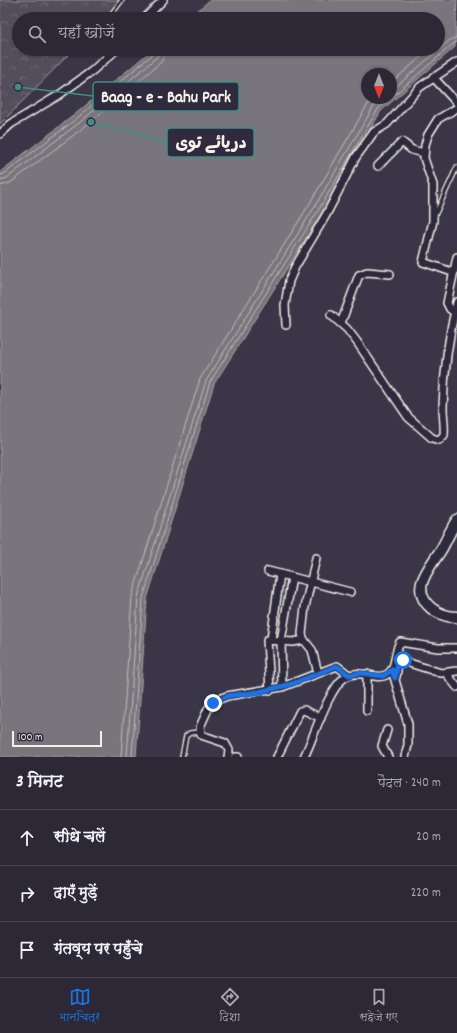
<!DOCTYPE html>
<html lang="hi">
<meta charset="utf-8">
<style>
body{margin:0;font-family:Dekko,"Playpen Sans Arabic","Playpen Sans Deva",sans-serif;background:#34303d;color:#f1f3f6}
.compass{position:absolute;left:361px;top:68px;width:36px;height:36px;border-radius:50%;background:#2c2835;box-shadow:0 1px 3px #0004;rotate:180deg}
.scale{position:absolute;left:12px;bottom:10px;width:90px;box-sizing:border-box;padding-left:4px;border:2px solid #f4f1e8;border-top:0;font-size:11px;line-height:14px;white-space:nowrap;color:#f4f1e8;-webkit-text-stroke:3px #2f2a3d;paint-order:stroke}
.stop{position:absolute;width:12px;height:12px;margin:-9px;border:3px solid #1a73e8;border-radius:50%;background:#fff}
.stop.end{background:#1a73e8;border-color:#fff;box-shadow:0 1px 4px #0008}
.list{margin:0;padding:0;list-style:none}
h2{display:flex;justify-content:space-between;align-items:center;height:52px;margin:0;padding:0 16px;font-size:17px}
h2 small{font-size:13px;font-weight:400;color:#a6a6ad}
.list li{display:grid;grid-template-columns:26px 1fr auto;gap:12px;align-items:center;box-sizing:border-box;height:56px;padding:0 16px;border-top:1px solid #484450}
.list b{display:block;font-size:15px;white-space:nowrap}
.list em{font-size:13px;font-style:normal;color:#a6a6ad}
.icon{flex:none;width:22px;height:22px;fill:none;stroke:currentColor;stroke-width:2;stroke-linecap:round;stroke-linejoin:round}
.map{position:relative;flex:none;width:457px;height:757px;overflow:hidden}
.search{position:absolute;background:#2c2835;box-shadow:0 1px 3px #0004;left:12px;right:12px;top:12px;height:44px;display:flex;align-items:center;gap:10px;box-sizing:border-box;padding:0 14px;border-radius:22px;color:#a6a6ad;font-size:15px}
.sheet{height:220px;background:#2c2835}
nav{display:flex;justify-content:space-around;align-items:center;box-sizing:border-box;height:56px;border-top:1px solid #484450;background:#2c2835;font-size:11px;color:#a6a6ad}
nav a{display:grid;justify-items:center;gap:2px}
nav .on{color:#1a73e8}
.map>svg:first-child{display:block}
.park{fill:url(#park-crowns);stroke:#a4a0a2}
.water{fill:#78747b;stroke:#aaa6a7;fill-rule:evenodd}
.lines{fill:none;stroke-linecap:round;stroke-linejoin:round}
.shore{stroke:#c2bfbc;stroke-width:1}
.lane-casing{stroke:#f4f1e8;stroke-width:6}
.street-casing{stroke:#f4f1e8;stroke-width:10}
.secondary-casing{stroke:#f4f1e8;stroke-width:13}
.lane{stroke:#2f2a3d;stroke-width:3.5}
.street{stroke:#2f2a3d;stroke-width:7}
.secondary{stroke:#2f2a3d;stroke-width:10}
.route{stroke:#1a73e8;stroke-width:5}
.leader{fill:none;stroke:#3d8f86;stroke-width:1.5}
.callout-dot{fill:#3d8f86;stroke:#2f2a3d;stroke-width:1.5}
.callout{fill:#2f2a3d;stroke:#3d8f86;stroke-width:1.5}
.callout-label{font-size:17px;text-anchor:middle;font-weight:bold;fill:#f4f1e8}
</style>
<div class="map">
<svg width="457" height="757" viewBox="0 0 457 757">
<defs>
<pattern id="park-crowns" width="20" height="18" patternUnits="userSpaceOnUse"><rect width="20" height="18" fill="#534e5c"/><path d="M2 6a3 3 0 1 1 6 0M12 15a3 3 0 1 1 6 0" fill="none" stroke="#6c6873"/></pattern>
</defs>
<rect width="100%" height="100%" fill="#3b3647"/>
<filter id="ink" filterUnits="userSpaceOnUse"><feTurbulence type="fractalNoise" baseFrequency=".025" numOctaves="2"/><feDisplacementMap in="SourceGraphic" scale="8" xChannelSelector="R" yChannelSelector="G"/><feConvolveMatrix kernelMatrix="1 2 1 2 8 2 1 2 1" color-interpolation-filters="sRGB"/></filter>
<g filter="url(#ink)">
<polygon class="park" points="0,0 122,0 103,19 19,19 19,49 74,49 0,124"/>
<path class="water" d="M 210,0 L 457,0 L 455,47 L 381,111 L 320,216 L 214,384 L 147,599 L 136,757 L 0,757 L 0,172 L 73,116 L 153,49 L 438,49 L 438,19 L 188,19 ZM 367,74 L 391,74 L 391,98 L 367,98 Z"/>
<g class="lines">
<g class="shore">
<polyline points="391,83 430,49"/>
<polyline points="391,91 450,40 457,37"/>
<polyline points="391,98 453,44 457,42"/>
<polyline points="0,175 4,174 76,119 153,54 155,49"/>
<polyline points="0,180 7,178 79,123 157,57 160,49"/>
<polyline points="0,186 10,183 83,128 161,62 165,55 166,49"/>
<polyline points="121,757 132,596 200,379 307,208 368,104 374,98"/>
<polyline points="127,757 138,597 206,381 312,211 374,106 383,98"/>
<polyline points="132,757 143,598 210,382 316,214 378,109 390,98"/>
</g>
<g class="lane-casing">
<g id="lane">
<polyline points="113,12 122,0"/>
<polyline points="435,215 457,167"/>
<polyline points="182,757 186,736 190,733 200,732"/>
</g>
</g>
<g class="street-casing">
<g id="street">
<polyline points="144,19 163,0"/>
<polyline points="433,77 457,103"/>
<polyline points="0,134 11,124 59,95 92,71 117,49"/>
<polyline points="378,166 402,142 412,150 424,153"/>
<polyline points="452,272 423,262 433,221 433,185 424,158 425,145 428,135 438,119 457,108"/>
<polyline points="454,312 450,309 447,303 457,257"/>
<path d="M 331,315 L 347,329 L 357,342 L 408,417 L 432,438 L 439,440 L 444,435 C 445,426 443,417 443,407 C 444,372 448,337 457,302"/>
<polyline points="341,323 359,275 367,272 390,274"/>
<polyline points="286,325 285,305 289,281 295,267 326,215 356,157 374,132 387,124 420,87 457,62"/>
<polyline points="316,558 305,607 302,634 304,640 312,650 318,673"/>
<polyline points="268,571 350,592"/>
<polyline points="271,639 280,574"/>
<polyline points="392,670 408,724 408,745 405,757"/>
<polyline points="446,673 457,687"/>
<polyline points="367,674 367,711"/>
<polyline points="396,677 398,663 403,661 441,673 457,671"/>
<polyline points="282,687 281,641 292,577"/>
<polyline points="270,690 267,640 293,642 304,640"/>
<polyline points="387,730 382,746 388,757"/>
<polyline points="228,757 229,750 225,743 201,735 200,727 208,709 217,700 227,696 282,687 337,666 349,675"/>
<polyline points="235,757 238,757"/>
<polyline points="277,757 300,711 304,710 321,718"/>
<path d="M 304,757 C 314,737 328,690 344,678 C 359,667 374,681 386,675 C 397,670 394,651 400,642 L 438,648 L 457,648"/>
</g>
</g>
<g class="secondary-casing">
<path id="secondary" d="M 457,520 C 451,529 447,539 442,548 C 431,567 408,588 431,608 C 439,614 447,617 457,617"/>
</g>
<use href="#lane" class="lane"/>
<use href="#street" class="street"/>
<use href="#secondary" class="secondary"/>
</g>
</g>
<g class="lines" filter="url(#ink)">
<polyline class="route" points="213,703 227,696 259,692 292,684 337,666 349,675 361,673 383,676 392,670 395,678 398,663 403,660"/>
</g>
<path class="leader" d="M18 87L93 96M91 122L167 142"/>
<g class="callout-dot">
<circle cx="18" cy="87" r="4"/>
<circle cx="91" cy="122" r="4"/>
</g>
<g class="callout">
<rect x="93" y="82" width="146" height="29" rx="4"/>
<rect x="167" y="128" width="87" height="29" rx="4"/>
</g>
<g class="callout-label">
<text x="166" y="102">Baag - e - Bahu Park</text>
<text x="211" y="148">دریائے توی</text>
</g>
</svg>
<svg class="compass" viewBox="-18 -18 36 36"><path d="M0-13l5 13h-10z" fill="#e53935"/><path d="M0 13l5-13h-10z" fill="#a6a6ad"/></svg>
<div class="scale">100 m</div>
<div class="stop" style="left:403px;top:660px"></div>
<div class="stop end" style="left:213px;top:703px"></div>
<div class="search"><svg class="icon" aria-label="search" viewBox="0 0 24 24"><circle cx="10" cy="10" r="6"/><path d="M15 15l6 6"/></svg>यहाँ खोजें</div>
</div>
<section class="sheet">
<h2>3 मिनट<small>पैदल · 240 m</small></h2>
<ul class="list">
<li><svg class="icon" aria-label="ahead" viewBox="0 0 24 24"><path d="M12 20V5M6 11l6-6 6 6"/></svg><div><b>सीधे चलें</b></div><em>20 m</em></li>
<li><svg class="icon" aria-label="right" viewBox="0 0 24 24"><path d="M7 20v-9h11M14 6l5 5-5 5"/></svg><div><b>दाएँ मुड़ें</b></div><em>220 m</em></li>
<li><svg class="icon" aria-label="arrive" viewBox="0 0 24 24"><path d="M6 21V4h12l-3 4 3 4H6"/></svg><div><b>गंतव्य पर पहुँचे</b></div></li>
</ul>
</section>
<nav>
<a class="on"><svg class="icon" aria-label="map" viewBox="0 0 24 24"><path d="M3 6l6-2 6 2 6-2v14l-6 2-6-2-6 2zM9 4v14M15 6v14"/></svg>मानचित्र</a>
<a><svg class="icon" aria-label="directions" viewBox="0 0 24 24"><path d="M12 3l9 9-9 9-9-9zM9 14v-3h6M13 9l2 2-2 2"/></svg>दिशा</a>
<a><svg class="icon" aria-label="saved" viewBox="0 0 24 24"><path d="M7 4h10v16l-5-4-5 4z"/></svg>सहेजे गए</a>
</nav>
